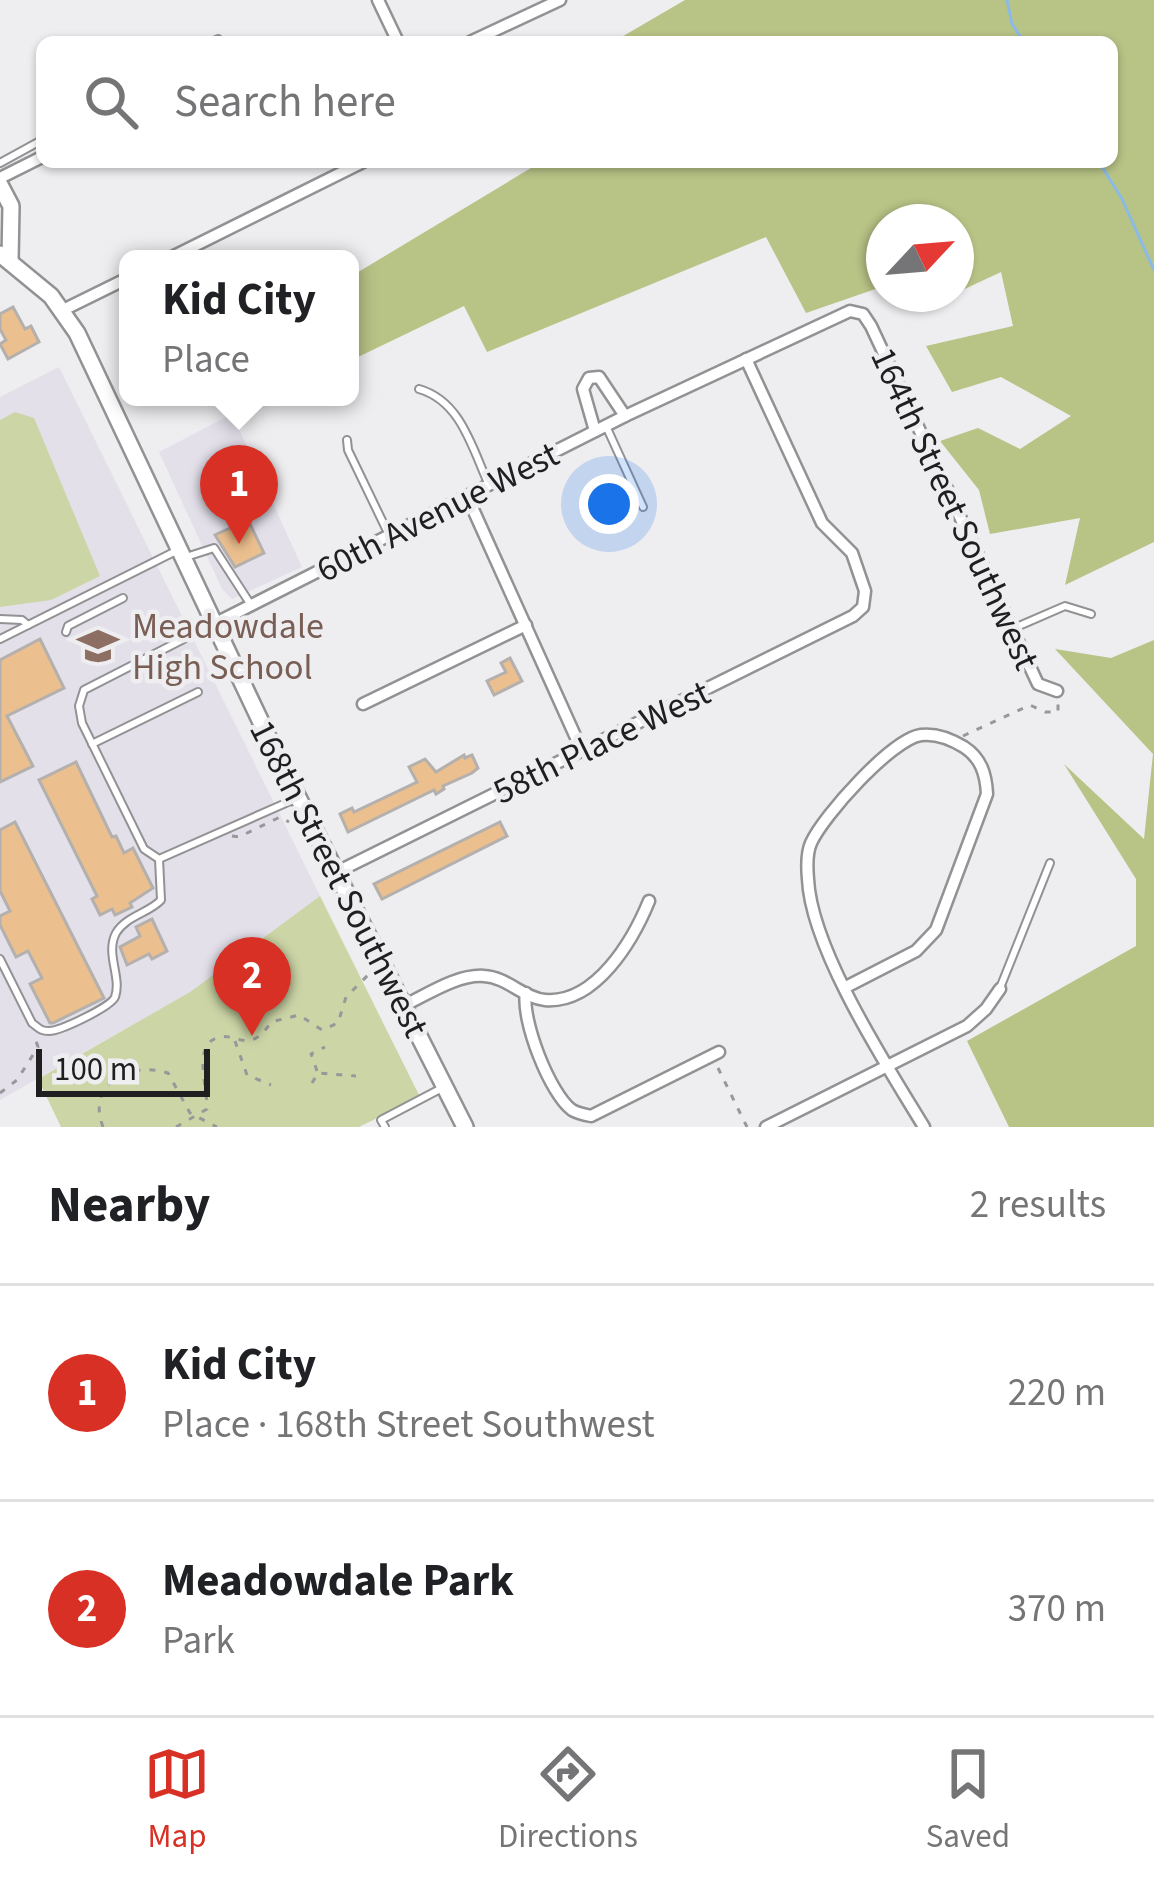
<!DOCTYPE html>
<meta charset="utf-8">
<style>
body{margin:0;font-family:"Source Sans 3",sans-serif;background:#f2f2f2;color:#202124}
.compass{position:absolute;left:866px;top:204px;width:108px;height:108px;border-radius:50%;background:#fff;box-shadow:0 3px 9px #0004;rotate:64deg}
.scale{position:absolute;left:36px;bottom:30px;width:174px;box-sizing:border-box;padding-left:12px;border:6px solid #1f1f20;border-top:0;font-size:33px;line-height:42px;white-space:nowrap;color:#1f1f20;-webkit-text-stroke:9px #eeedf0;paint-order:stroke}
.you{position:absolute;left:609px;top:504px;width:42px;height:42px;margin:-30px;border:9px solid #fff;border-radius:50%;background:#1a73e8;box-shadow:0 0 0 18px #1a73e833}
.badge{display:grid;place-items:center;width:78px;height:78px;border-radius:50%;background:#d93025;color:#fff;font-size:39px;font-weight:700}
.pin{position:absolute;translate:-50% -99px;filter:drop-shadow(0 3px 6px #0008)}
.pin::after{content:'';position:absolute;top:63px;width:42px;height:36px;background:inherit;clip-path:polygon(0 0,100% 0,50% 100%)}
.popup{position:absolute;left:119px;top:250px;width:240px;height:156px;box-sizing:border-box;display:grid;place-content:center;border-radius:18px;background:#fff;filter:drop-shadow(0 3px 9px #0005);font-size:39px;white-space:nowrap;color:#757577}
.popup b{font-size:45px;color:#202124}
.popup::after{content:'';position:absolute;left:50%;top:100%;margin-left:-24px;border:24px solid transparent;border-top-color:#fff}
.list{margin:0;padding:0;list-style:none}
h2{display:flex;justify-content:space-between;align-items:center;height:156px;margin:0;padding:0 48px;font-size:51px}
h2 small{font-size:39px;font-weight:400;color:#757577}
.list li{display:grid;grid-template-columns:78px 1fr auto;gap:36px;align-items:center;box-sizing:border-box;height:216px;padding:0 48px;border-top:3px solid #e0e0e0}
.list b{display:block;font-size:45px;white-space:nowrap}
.list p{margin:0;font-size:39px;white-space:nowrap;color:#757577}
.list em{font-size:39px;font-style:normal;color:#757577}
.icon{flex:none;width:66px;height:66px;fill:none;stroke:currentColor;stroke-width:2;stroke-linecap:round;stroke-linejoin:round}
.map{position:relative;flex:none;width:1154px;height:1127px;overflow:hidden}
.search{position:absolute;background:#fff;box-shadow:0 3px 9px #0004;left:36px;right:36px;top:36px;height:132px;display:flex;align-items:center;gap:30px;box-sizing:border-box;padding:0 42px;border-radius:18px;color:#757577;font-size:45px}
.sheet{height:588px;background:#fff}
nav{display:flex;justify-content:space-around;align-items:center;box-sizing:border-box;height:168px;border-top:3px solid #e0e0e0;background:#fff;font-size:33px;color:#757577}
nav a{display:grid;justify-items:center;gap:6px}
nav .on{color:#d93025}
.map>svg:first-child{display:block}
.built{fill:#e3e0ea}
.green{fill:#ccd5a6}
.forest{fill:#b8c386}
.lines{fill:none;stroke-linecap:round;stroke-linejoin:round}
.stream{stroke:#8abbe7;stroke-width:3}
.building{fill:#ecbf8e;stroke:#b3b0ae;stroke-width:3}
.lane-casing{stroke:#929194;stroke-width:10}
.street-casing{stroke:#929194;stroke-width:15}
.secondary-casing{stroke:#929194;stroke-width:20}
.path{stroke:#989799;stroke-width:3;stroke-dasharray:6 9;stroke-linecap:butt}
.lane{stroke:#fff;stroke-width:6}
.street{stroke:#fff;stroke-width:10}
.secondary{stroke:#fff;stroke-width:15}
.labels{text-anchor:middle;stroke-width:9;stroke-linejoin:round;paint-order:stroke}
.street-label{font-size:36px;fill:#1f1f20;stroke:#eeedf0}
.education-label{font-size:36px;fill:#785e54;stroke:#eeedf0;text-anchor:start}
</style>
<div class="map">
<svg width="1154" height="1127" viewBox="0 0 1154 1127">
<rect width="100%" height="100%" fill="#eeedf0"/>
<g class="built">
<polygon points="59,367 320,896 190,992 0,1100 0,397"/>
<polygon points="232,414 302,567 232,599 222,589 159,452"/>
</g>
<g class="green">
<polygon points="15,412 34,418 100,576 51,600 0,607 0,420"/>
<polygon points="320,896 420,1097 359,1127 61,1127 38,1079 190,992"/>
</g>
<g class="forest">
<polygon points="685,0 1154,0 1154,542 1065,585 1080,518 990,534 979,490 940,441 978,428 1020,449 1071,416 1001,377 952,392 926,346 1013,326 1001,272 956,293 956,222 884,222 884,286 806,313 766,237 487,352 464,306 358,357 350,330 350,277 541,162 1112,162 1112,42 613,42"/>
<polygon points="1154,640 1154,1127 1009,1127 967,1041 1136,946 1136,879 1064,764 1144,839 1153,754 1055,649 1111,658"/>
</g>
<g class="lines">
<g class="stream">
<polyline points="1007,0 1012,24 1024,42"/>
<polyline points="1099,162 1122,199 1154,270"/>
</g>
</g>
<g class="building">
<polygon points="13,307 25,329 31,326 39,342 8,359 0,344 6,340 0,329 0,314"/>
<polygon points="248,520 264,553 235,567 215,535"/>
<polygon points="40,639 64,688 7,716 33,766 0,782 0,660"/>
<polygon points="510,658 522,681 494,695 487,681 506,672 501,663"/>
<polygon points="464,755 465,758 472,755 478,768 472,773 443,786 444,789 436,794 434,790 348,832 340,814 352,808 354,812 417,782 409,767 425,759 436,772"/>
<polygon points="76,762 112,837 116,836 124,853 133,848 153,888 130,903 132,907 115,915 112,909 100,915 92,899 97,896 39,780"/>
<polygon points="15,822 104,998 53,1023 50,1023 30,984 42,978 28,951 16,957 0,925 0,916 10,911 0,891 0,830"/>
<polygon points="500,822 507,836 382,899 374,884"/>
<polygon points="152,919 167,951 152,959 149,954 127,965 120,947 140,936 136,927"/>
</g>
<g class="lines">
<g class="lane-casing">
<g id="lane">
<polyline points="211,42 218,39"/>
<polyline points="0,163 42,140"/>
<path d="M 419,389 C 461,401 472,448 489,485"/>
<polyline points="606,426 643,507"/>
<polyline points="347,440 348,450 389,535"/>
<polyline points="186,557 214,548 251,605"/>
<polyline points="0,619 22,620 28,625"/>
<polyline points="211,625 84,690 79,706 82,723 144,849 159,859 295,799"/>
<polyline points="1012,629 1065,606 1091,614"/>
<polyline points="66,632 68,626 123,598"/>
<polyline points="0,639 176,551"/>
<polyline points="92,744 198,692"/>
<path d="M 0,959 L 32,1023 C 39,1028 40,1031 49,1031 C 60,1031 111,1007 115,997 C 122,977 105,954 116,933 C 126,916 149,913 161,900 L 159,859"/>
<polyline points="1000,988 1050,863"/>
<polyline points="385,1127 381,1120 442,1088"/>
</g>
</g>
<g class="street-casing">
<g id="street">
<polyline points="378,0 398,42"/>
<polyline points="470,42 560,0"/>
<polyline points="0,178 42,157"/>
<polyline points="168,259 363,162"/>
<polyline points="63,310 128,278"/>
<polyline points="595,431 583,389 589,378 599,377 625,416"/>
<polyline points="467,496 582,751"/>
<polyline points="214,624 625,416 850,311 863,314 871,326 1038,684 1057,691"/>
<polyline points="363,704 526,625"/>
<polyline points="337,872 853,616 863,607 865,591 852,553 822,523 746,359"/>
<path d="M 844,988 L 916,951 L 936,930 L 987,794 C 986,774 981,758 964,747 C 951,739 937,733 921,735 C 892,739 823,816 811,843 C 807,852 807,868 808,879 C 811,949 887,1066 924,1127"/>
<path d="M 526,993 C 521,1020 550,1094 572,1110 C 577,1113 586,1115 591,1116 L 719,1052"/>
<path d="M 405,1005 C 428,994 458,974 484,976 C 507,977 523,998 545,1000 C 596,1004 633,940 649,901"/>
<polyline points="766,1127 967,1026 986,1009 1000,989"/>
</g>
</g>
<g class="secondary-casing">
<g id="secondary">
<polyline points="0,185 11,206 10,261"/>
<polyline points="0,254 51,296 77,333 276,754 465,1127"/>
</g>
</g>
<g class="path">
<polyline points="250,659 261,682"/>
<polyline points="963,736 1030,705 1045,712 1058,712 1058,704"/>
<polyline points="232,836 239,837 280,817 289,822"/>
<polyline points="235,1041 247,1075 271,1085"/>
<polyline points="718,1068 747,1127"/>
<polyline points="317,1071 311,1054 325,1047"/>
<polyline points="312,1083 318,1073 356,1076"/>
<polyline points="0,1093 17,1080 38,1047 35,1038"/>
<path d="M 103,1127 C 86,1083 130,1061 168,1073 L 190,1113 L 217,1127"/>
<path d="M 176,1127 L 207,1109 C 208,1092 195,1053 211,1041 C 233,1025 247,1060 271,1022 L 299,1015 L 322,1030 L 338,1023 L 346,997 L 373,970"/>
</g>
<use href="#lane" class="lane"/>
<use href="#street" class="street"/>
<use href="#secondary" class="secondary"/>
</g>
<defs>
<g id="school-bare" transform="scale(3.24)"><path d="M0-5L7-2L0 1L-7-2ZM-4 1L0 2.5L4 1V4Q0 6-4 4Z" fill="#8d6e63" stroke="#eeedf0" stroke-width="2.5" paint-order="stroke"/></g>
</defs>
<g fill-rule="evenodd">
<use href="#school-bare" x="98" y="646"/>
</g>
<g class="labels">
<g class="street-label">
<text transform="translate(956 508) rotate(65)" y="13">164th Street Southwest</text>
<text transform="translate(437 511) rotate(-27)" y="13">60th Avenue West</text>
<text transform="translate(601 741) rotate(-26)" y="13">58th Place West</text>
<text transform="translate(340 878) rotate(63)" y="13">168th Street Southwest</text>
</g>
<g class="education-label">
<text x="132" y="638">Meadowdale<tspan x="132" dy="41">High School</tspan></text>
</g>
</g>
</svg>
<svg class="compass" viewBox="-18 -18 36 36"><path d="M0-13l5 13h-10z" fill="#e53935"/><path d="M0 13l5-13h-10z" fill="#757577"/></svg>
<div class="scale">100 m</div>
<div class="you"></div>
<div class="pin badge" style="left:239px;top:544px">1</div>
<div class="popup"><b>Kid City</b>Place</div>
<div class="pin badge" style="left:252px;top:1036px">2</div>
<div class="search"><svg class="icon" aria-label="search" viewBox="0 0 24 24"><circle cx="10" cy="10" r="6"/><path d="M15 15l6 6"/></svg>Search here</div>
</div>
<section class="sheet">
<h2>Nearby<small>2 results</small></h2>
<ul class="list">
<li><span class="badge">1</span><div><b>Kid City</b><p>Place · 168th Street Southwest</p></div><em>220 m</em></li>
<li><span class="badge">2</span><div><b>Meadowdale Park</b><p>Park</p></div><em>370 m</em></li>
</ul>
</section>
<nav>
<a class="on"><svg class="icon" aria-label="map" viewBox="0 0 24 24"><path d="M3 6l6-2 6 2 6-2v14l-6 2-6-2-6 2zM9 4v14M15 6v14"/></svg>Map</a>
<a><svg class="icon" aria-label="directions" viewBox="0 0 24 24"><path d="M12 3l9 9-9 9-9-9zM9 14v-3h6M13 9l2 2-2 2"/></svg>Directions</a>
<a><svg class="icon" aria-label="saved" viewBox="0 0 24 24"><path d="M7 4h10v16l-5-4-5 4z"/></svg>Saved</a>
</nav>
